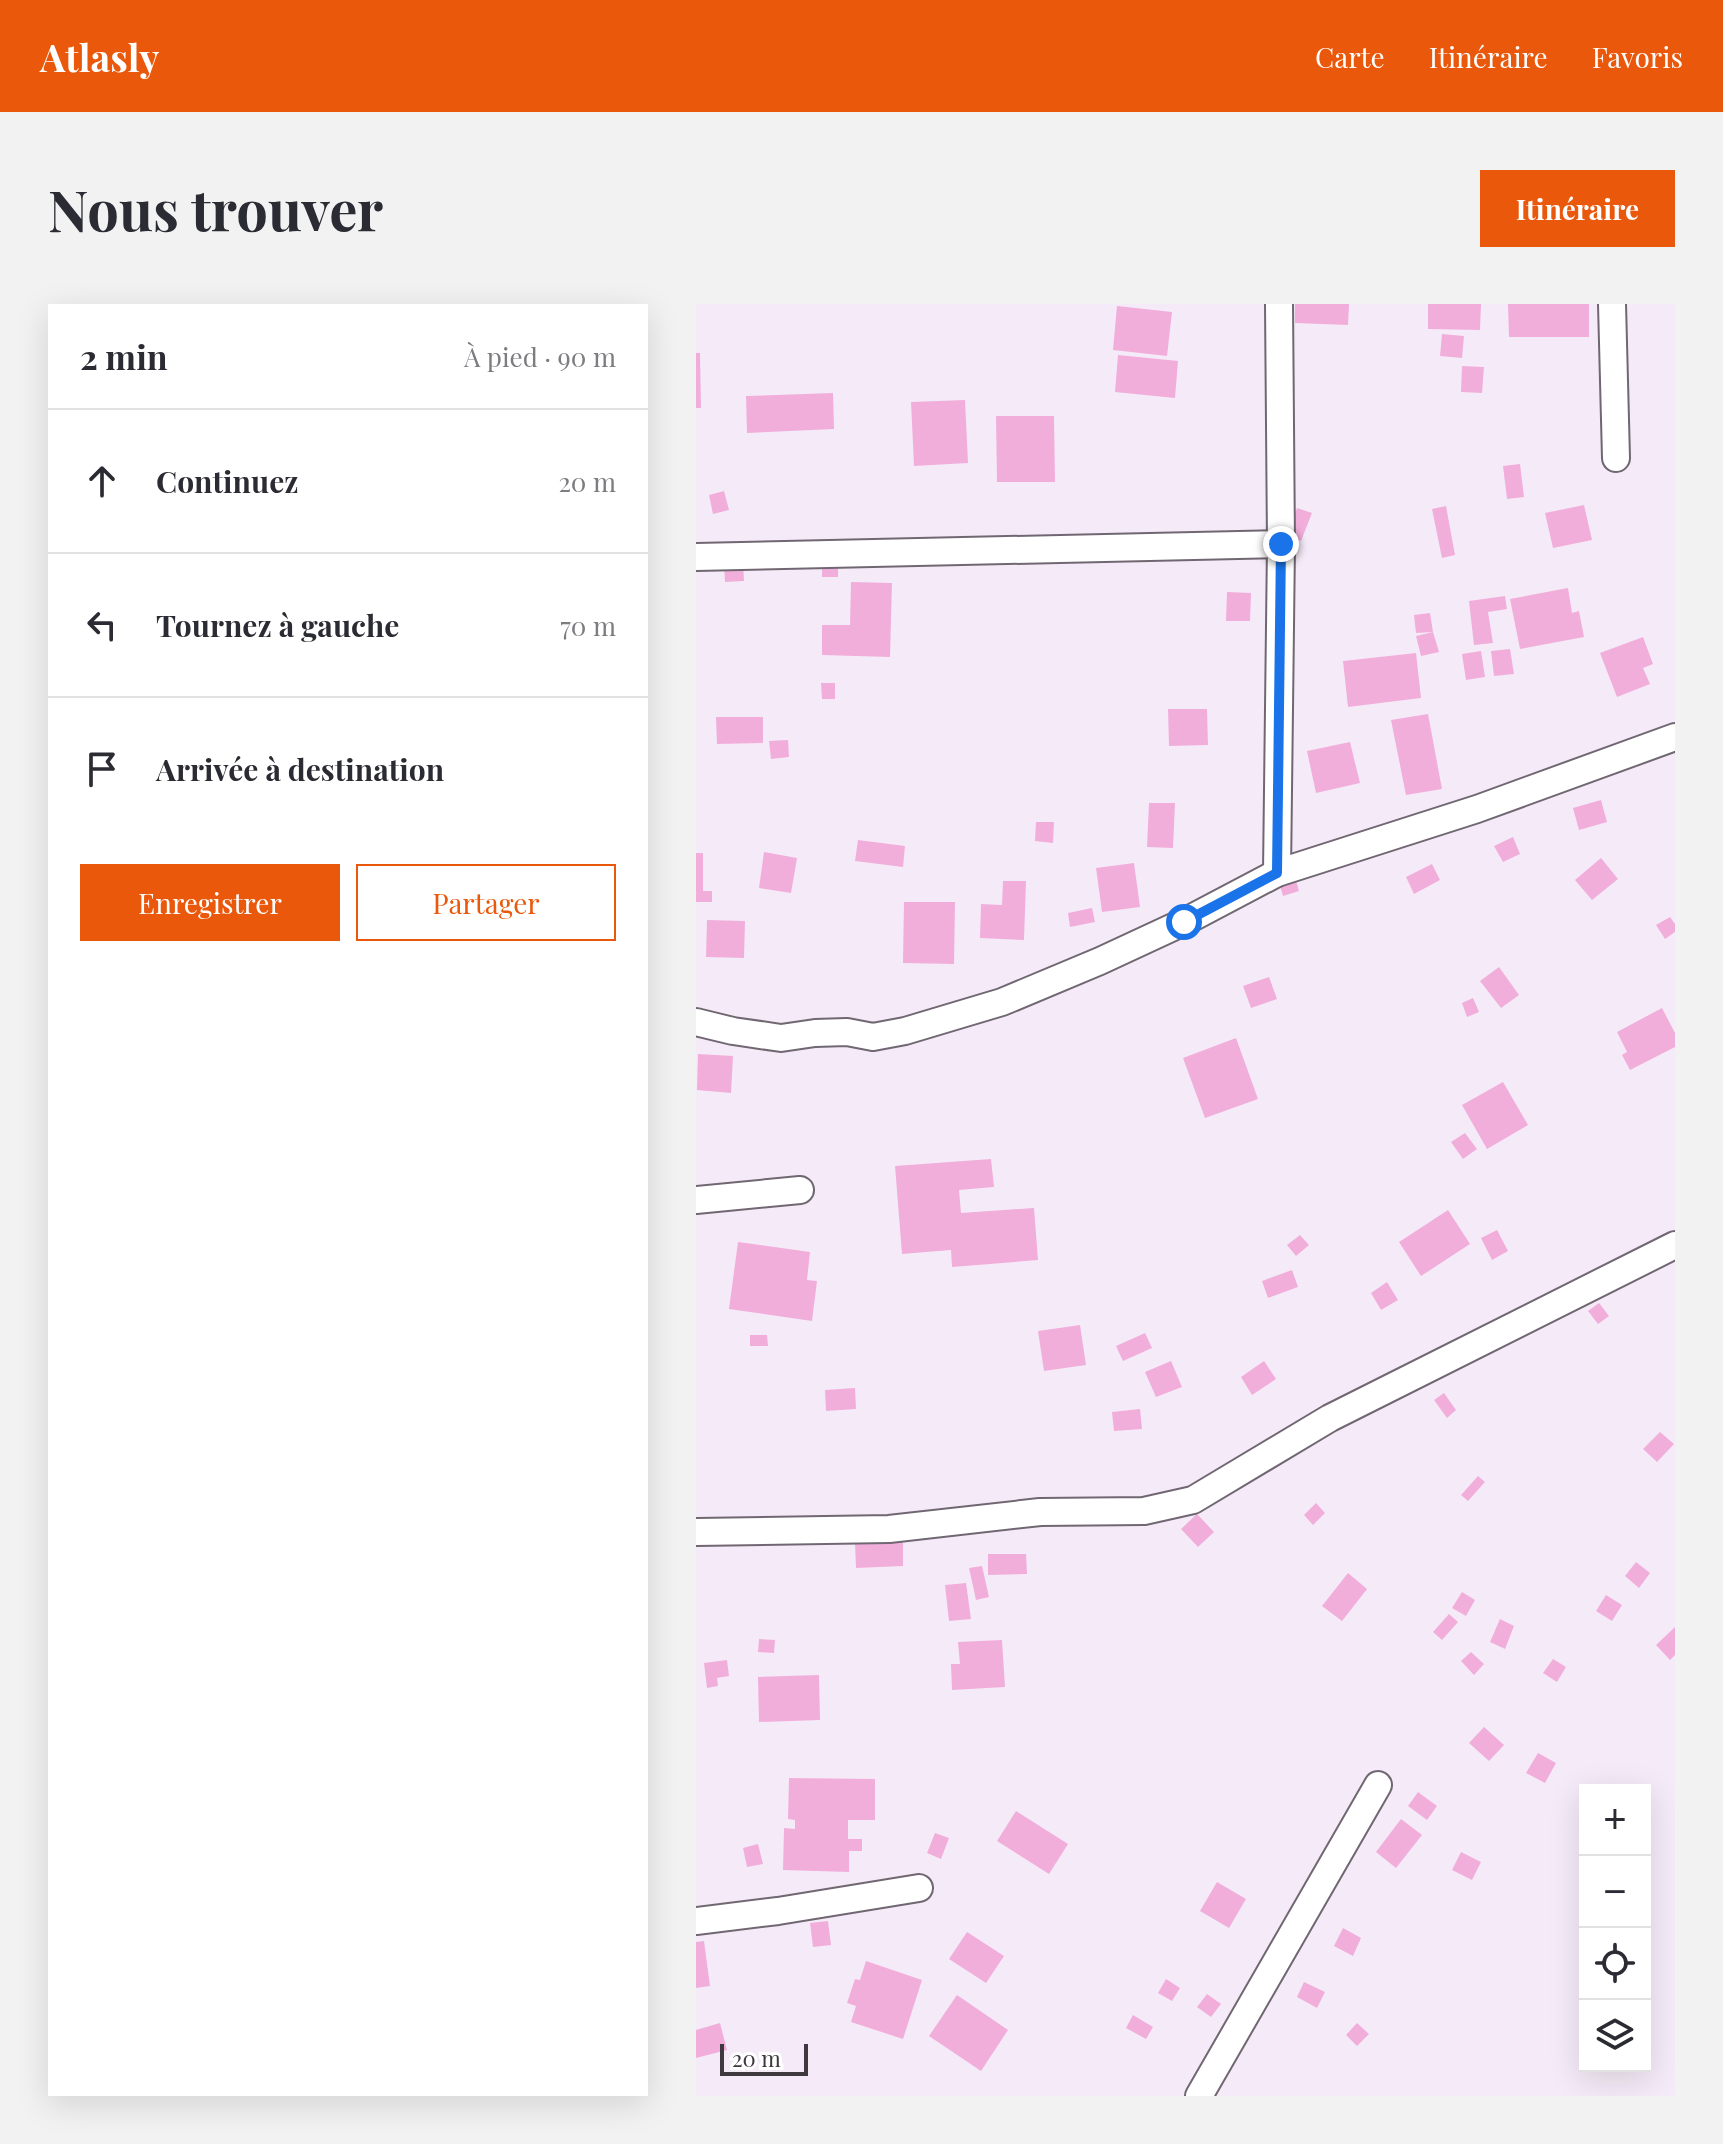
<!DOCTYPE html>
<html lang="fr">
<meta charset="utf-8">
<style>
body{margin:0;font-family:"Playfair Display",serif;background:#f2f2f3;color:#2b2b33}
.controls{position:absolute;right:24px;bottom:24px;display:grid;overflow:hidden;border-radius:0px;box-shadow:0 8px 32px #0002}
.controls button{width:72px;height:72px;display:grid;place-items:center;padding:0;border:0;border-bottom:2px solid #e1e1e2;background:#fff;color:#2b2b33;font:40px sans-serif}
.scale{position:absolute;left:24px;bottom:20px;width:88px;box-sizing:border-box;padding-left:8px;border:4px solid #3d393e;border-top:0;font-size:22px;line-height:28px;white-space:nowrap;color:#3d393e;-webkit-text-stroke:6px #fff;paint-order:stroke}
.stop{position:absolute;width:24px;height:24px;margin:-18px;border:6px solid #1a73e8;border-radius:50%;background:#fff}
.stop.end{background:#1a73e8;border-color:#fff;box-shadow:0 2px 8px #0008}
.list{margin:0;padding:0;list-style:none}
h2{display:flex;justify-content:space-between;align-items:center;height:104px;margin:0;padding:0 32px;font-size:34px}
h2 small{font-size:26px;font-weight:400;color:#7c7c81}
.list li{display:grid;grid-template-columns:52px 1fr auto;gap:24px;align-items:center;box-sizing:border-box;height:144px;padding:0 32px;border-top:2px solid #e1e1e2}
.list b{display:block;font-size:30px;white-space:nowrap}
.list em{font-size:26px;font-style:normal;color:#7c7c81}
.actions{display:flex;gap:16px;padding:24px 32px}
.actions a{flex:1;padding:18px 0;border:2px solid #ea580c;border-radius:0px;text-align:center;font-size:28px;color:#ea580c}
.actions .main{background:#ea580c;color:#fff}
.icon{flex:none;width:44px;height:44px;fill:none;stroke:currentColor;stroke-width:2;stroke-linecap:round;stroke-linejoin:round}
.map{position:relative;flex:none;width:979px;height:1792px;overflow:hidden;border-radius:0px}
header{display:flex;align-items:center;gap:48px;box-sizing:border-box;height:112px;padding:0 40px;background:#ea580c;color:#fff}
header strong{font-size:38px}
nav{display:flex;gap:44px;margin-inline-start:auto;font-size:28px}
.intro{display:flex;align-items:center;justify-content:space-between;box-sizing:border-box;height:192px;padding:0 48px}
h1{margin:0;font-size:56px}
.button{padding:20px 36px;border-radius:0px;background:#ea580c;color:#fff;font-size:28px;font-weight:700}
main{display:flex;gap:48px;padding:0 48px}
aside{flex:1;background:#fff;border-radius:0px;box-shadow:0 8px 32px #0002}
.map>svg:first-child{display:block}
.building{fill:#f1aedb}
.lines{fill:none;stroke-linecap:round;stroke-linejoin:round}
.minor-casing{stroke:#706772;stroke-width:30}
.minor{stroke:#fff;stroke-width:26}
.route{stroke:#1a73e8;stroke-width:10}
</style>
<header>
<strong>Atlasly</strong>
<nav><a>Carte</a><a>Itinéraire</a><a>Favoris</a></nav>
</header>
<div class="intro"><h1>Nous trouver</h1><a class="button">Itinéraire</a></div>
<main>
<aside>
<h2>2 min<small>À pied · 90 m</small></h2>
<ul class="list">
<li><svg class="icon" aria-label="ahead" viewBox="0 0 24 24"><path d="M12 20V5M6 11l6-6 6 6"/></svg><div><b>Continuez</b></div><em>20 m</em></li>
<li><svg class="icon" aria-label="left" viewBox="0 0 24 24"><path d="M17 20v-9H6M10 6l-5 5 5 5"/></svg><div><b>Tournez à gauche</b></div><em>70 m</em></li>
<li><svg class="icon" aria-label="arrive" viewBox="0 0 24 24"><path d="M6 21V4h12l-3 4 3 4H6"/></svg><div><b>Arrivée à destination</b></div></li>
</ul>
<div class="actions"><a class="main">Enregistrer</a><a>Partager</a></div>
</aside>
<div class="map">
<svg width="979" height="1792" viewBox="0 0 979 1792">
<rect width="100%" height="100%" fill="#f5ebf8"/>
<g class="building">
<polygon points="599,0 653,0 652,21 599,19"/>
<polygon points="732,0 785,0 784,26 732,25"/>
<polygon points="812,0 893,0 893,33 813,33"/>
<polygon points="421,2 476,8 471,52 417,46"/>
<polygon points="746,30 768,32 766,54 744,52"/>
<polygon points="0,49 4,49 5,104 0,104"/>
<polygon points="422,51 482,57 479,94 419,88"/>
<polygon points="766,62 788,63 786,89 765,88"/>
<polygon points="137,89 138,125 51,129 50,92"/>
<polygon points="269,96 272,159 218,162 215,98"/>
<polygon points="300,112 358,112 359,178 301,178"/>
<polygon points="824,160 828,193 811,195 807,162"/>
<polygon points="28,187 33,206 17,210 13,191"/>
<polygon points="888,201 896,236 857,244 849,209"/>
<polygon points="750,202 759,251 746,254 736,205"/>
<polygon points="601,204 616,209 605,237 591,231"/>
<polygon points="47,259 48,277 29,278 28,260"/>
<polygon points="142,260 142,273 126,273 126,261"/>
<polygon points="155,278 196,279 194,353 126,351 126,321 154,321"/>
<polygon points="872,284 876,309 883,307 888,333 824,345 814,295"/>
<polygon points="531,288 555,289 554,317 530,317"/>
<polygon points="809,292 811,305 792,308 797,339 778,341 773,297"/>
<polygon points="734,309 737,328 720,329 718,311"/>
<polygon points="737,328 743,348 725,352 720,332"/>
<polygon points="947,333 957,360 947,364 954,380 921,393 904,349"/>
<polygon points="814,345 818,370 798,372 795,347"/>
<polygon points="785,347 789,373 770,376 766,350"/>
<polygon points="720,349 725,394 652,403 647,357"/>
<polygon points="125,379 139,379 139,395 126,395"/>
<polygon points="472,405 511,405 512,441 473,442"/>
<polygon points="732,410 746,485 710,491 695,416"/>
<polygon points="20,413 67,413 67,439 21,440"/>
<polygon points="92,436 93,453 75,455 73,437"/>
<polygon points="654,438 664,479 620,489 611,447"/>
<polygon points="905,496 911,518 883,526 877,504"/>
<polygon points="453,499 479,499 477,544 451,543"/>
<polygon points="340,518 358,518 357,539 339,537"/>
<polygon points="817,533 824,550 807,558 798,542"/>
<polygon points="162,536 209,542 207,563 159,557"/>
<polygon points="68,548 101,554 95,589 63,584"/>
<polygon points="0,549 7,549 7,587 16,587 16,598 0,598"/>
<polygon points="905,554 922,575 896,596 879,576"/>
<polygon points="438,559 444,603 406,608 400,564"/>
<polygon points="736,560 744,576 718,590 710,573"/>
<polygon points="599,573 603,587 587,592 583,578"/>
<polygon points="307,577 330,577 328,636 284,634 285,600 306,601"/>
<polygon points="208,598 259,598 258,660 207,659"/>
<polygon points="396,604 399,618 374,623 372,609"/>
<polygon points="974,613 979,620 979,628 969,635 960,621"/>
<polygon points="11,616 49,617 48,654 10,653"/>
<polygon points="803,663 823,691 805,704 784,677"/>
<polygon points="573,673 581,695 555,704 547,682"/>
<polygon points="777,694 783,708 771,713 766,699"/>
<polygon points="966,704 979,729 979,743 934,766 926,751 931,748 921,728"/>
<polygon points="540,734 562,795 509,814 487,754"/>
<polygon points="2,750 37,752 35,789 1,786"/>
<polygon points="807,778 832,821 791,845 766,801"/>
<polygon points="769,829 781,845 767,855 755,838"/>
<polygon points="295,855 298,883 263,886 265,909 338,904 342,956 256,963 255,946 206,950 199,862"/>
<polygon points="752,906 774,940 725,972 703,938"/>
<polygon points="801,926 812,947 796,956 785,934"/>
<polygon points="604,931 613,941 600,952 591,941"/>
<polygon points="42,938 114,948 111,976 121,977 116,1017 33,1005"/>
<polygon points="596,966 602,983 572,994 566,977"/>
<polygon points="691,978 702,996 685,1006 675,989"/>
<polygon points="903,999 913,1012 902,1020 892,1007"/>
<polygon points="384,1021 390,1061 348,1067 342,1027"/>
<polygon points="449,1029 456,1044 427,1057 420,1042"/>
<polygon points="54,1031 71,1031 72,1042 54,1042"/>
<polygon points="475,1057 486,1083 460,1093 449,1068"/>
<polygon points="568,1057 580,1075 556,1091 545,1073"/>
<polygon points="159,1084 160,1105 130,1107 129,1086"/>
<polygon points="748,1089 760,1106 751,1114 738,1096"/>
<polygon points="444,1105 446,1125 418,1127 416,1108"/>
<polygon points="964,1128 978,1140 961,1158 947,1145"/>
<polygon points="782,1172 789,1178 772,1197 765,1191"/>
<polygon points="620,1199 629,1209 617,1221 608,1211"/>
<polygon points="501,1210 518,1228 502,1243 485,1225"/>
<polygon points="207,1237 207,1262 160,1264 159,1238"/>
<polygon points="292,1250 330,1250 331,1270 292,1271"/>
<polygon points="940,1258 954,1269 943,1284 929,1272"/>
<polygon points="286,1262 293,1293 280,1296 273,1264"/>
<polygon points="652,1269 671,1285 646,1317 626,1302"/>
<polygon points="270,1279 275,1315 253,1317 249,1281"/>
<polygon points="766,1288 779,1296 770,1312 756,1304"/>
<polygon points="910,1291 926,1301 916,1317 900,1307"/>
<polygon points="753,1310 762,1318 746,1336 737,1328"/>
<polygon points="804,1315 818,1322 809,1345 794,1338"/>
<polygon points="979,1323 979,1351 974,1356 960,1341"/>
<polygon points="63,1335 79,1336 78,1349 62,1348"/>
<polygon points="306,1336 309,1383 256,1386 255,1360 264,1360 262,1338"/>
<polygon points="775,1348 788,1360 778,1371 765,1357"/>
<polygon points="857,1355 870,1363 861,1378 847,1369"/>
<polygon points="31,1356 33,1372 21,1374 22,1382 11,1384 8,1359"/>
<polygon points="123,1371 124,1416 63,1418 62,1373"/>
<polygon points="788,1423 808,1441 793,1457 773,1439"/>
<polygon points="842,1449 860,1459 849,1479 830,1469"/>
<polygon points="93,1474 179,1475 179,1516 152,1516 152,1535 166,1535 166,1547 153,1547 153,1568 87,1566 88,1524 99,1525 99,1516 92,1515"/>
<polygon points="722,1488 741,1502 731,1516 712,1502"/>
<polygon points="320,1507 372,1540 353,1570 301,1537"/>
<polygon points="705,1515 726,1531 700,1564 680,1548"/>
<polygon points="239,1529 253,1534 245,1555 231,1549"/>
<polygon points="62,1540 67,1560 51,1563 47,1544"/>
<polygon points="765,1548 785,1558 776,1576 756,1566"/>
<polygon points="521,1578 550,1595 533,1624 504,1607"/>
<polygon points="132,1617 135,1641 117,1643 114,1619"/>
<polygon points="647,1624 665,1634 657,1652 638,1642"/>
<polygon points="271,1628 308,1652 290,1679 253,1655"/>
<polygon points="8,1637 14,1682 0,1684 0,1638"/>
<polygon points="170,1657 226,1676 207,1735 155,1718 160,1702 151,1699 159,1675 164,1676"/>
<polygon points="470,1675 484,1684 476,1697 462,1689"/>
<polygon points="608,1678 629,1688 621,1704 601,1693"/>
<polygon points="511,1690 525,1700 515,1713 501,1703"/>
<polygon points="261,1691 312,1726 285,1767 233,1732"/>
<polygon points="437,1711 457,1723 450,1735 430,1724"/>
<polygon points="24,1719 31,1746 0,1754 0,1726"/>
<polygon points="661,1719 673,1730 661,1742 650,1731"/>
</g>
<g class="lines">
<g class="minor-casing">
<g id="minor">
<polyline points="916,0 920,154"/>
<polyline points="0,253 585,240"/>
<polyline points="581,569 585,240 583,0"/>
<polyline points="0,718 37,727 85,734 119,729 151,728 177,733 209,727 306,698 404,657 488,618 581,569 781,505 979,433"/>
<polyline points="0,896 104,886"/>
<polyline points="0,1228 193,1225 344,1208 448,1207 497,1196 634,1114 979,941"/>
<polyline points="0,1617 82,1607 223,1584"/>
<polyline points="503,1792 682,1481"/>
</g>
</g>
<use href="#minor" class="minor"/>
</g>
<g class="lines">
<polyline class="route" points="488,618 581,569 585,240"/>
</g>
</svg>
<div class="controls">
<button>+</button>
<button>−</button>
<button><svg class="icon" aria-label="locate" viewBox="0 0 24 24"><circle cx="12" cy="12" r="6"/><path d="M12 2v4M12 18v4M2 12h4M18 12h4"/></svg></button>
<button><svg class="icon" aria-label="layers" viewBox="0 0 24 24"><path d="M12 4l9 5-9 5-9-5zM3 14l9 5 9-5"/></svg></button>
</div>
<div class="scale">20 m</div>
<div class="stop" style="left:488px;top:618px"></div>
<div class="stop end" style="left:585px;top:240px"></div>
</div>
</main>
